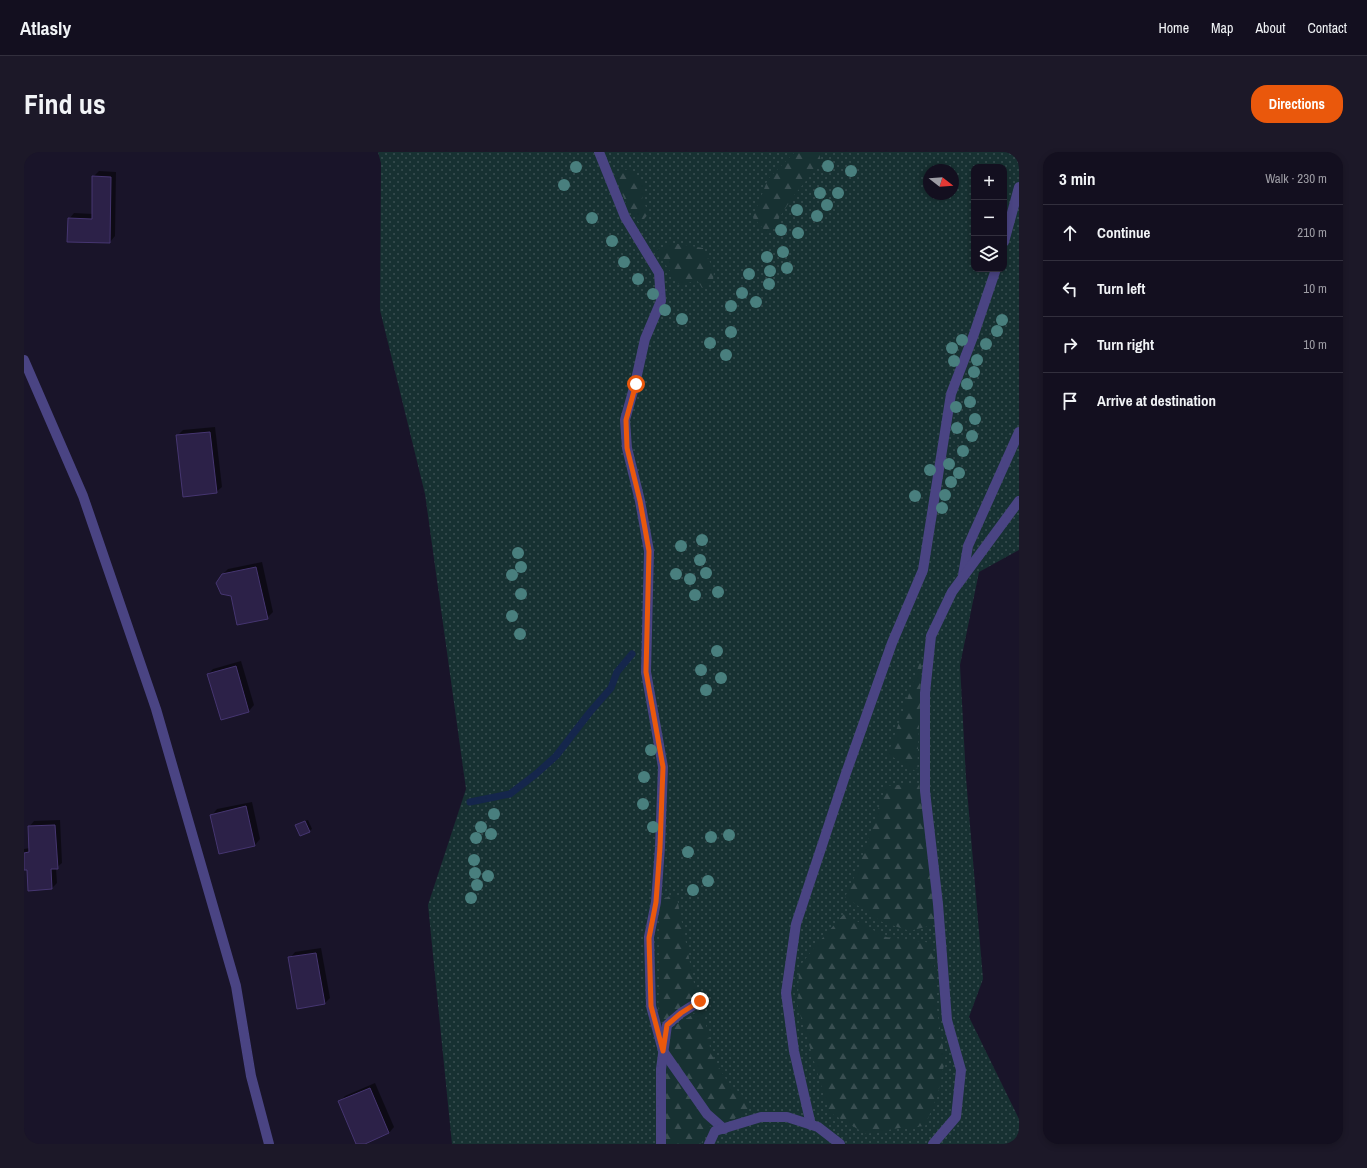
<!DOCTYPE html>
<meta charset="utf-8">
<style>
body{margin:0;font-family:"Archivo Narrow",sans-serif;background:#1c1828;color:#f1f3f6}
.controls{position:absolute;right:12px;top:12px;display:grid;overflow:hidden;border-radius:8px;box-shadow:0 2px 6px #0003}
.controls button{width:36px;height:36px;display:grid;place-items:center;padding:0;border:0;border-bottom:1px solid #322f3d;background:#130f1f;color:#f1f3f6;font:20px sans-serif}
.compass{position:absolute;left:899px;top:12px;width:36px;height:36px;border-radius:50%;background:#130f1f;box-shadow:0 2px 6px #0003;rotate:107deg}
.stop{position:absolute;width:12px;height:12px;margin:-9px;border:3px solid #ea580c;border-radius:50%;background:#fff}
.stop.end{background:#ea580c;border-color:#fff;box-shadow:0 1px 4px #0008}
.list{margin:0;padding:0;list-style:none}
h2{display:flex;justify-content:space-between;align-items:center;height:52px;margin:0;padding:0 16px;font-size:17px}
h2 small{font-size:13px;font-weight:400;color:#9d9ca4}
.list li{display:grid;grid-template-columns:26px 1fr auto;gap:12px;align-items:center;box-sizing:border-box;height:56px;padding:0 16px;border-top:1px solid #322f3d}
.list b{display:block;font-size:15px;white-space:nowrap}
.list em{font-size:13px;font-style:normal;color:#9d9ca4}
.icon{flex:none;width:22px;height:22px;fill:none;stroke:currentColor;stroke-width:2;stroke-linecap:round;stroke-linejoin:round}
.map{position:relative;flex:none;width:995px;height:992px;overflow:hidden;border-radius:16px}
header{display:flex;align-items:center;gap:24px;box-sizing:border-box;height:56px;padding:0 20px;background:#130f1f;border-bottom:1px solid #322f3d}
header strong{font-size:19px}
nav{display:flex;gap:22px;margin-inline-start:auto;font-size:14px}
.intro{display:flex;align-items:center;justify-content:space-between;box-sizing:border-box;height:96px;padding:0 24px}
h1{margin:0;font-size:28px}
.button{padding:10px 18px;border-radius:16px;background:#ea580c;color:#fff;font-size:14px;font-weight:700}
main{display:flex;gap:24px;padding:0 24px}
aside{flex:1;background:#130f1f;border-radius:16px;box-shadow:0 2px 6px #0003}
.map>svg:first-child{display:block}
.grass{fill:url(#grass-dots);fill-rule:evenodd}
.forest{fill:url(#forest-firs)}
.shadow{fill:#0007}
.lines{fill:none;stroke-linecap:round;stroke-linejoin:round}
.stream{stroke:#15264c;stroke-width:7}
.building{fill:#2c2148;stroke:#463671}
.service{stroke:#4a4483;stroke-width:10}
.tertiary{stroke:#4a4483;stroke-width:10}
.tree{fill:#497f7e}
.route{stroke:#ea580c;stroke-width:5}
</style>
<header>
<strong>Atlasly</strong>
<nav><a>Home</a><a>Map</a><a>About</a><a>Contact</a></nav>
</header>
<div class="intro"><h1>Find us</h1><a class="button">Directions</a></div>
<main>
<div class="map">
<svg width="995" height="992" viewBox="0 0 995 992">
<defs>
<pattern id="grass-dots" width="8" height="8" patternUnits="userSpaceOnUse"><rect width="8" height="8" fill="#173132"/><path d="M2 2h.1M6 6h.1" fill="none" stroke="#394e51" stroke-width="1.8" stroke-linecap="round"/></pattern>
<pattern id="forest-firs" width="22" height="20" patternUnits="userSpaceOnUse"><rect width="22" height="20" fill="#173132"/><path d="M5 1l3.5 6h-7zM16 11l3.5 6h-7z" fill="#394e51"/></pattern>
</defs>
<rect width="100%" height="100%" fill="#191429"/>
<path class="grass" d="M 354,0 L 995,0 L 995,398 L 955,420 L 936,513 L 942,626 L 959,827 L 945,865 L 995,967 L 995,992 L 428,992 L 404,753 L 442,637 L 401,342 L 356,158 L 357,11 ZM 950,15 L 980,15 L 980,117 L 950,117 ZM 905,18 L 929,18 L 929,42 L 905,42 Z"/>
<g class="forest">
<polygon points="771,0 795,0 797,11 771,42 744,82 729,65 744,27"/>
<polygon points="605,17 622,33 618,47 625,61 616,72 603,54 590,21"/>
<polygon points="649,91 679,96 690,118 689,129 678,136 673,128 656,134 632,98"/>
<polygon points="898,504 893,620 864,602"/>
<polygon points="895,631 912,772 886,779 858,770 821,745 834,717 862,634"/>
<polygon points="652,741 673,846 634,873 637,748"/>
<polygon points="820,762 862,785 909,791 913,858 921,908 914,942 901,974 875,976 842,982 805,960 774,855 775,815 794,791"/>
<polygon points="678,857 683,877 687,902 703,929 717,942 725,957 714,965 685,975 677,992 640,992 641,914 648,875"/>
</g>
<g class="shadow">
<polygon points="75,19 92,20 91,84 86,90 45,67 50,61 69,62 69,25"/>
<polygon points="191,275 198,335 192,340 153,284 159,278"/>
<polygon points="238,410 249,460 243,466 208,443 198,423 204,417"/>
<polygon points="217,509 230,553 225,559 184,522 189,517"/>
<polygon points="228,650 236,687 231,693 188,663 193,657"/>
<polygon points="36,668 38,711 32,716 33,731 28,736 4,717 0,717 0,697 6,696 5,675 10,669"/>
<polygon points="284,668 288,677 285,679 272,674 275,671"/>
<polygon points="297,796 306,846 300,852 266,806 271,800"/>
<polygon points="351,931 370,975 365,981 339,992 334,992 315,950 321,944"/>
</g>
<g class="lines">
<polyline class="stream" points="446,650 486,642 512,622 532,604 566,560 587,536 593,520 608,502"/>
</g>
<g class="building">
<polygon points="68,24 87,25 86,91 43,90 44,66 68,67"/>
<polygon points="186,280 193,341 159,345 152,283"/>
<polygon points="232,415 244,467 213,473 207,444 197,442 192,431 198,422"/>
<polygon points="212,514 225,560 197,568 183,522"/>
<polygon points="222,654 231,694 195,702 186,663"/>
<polygon points="281,669 286,680 276,684 271,673"/>
<polygon points="31,673 34,717 27,717 28,737 4,739 3,718 0,718 0,701 5,700 4,674"/>
<polygon points="292,801 301,852 273,857 264,805"/>
<polygon points="346,936 365,981 341,992 332,992 314,949"/>
</g>
<g class="lines">
<g class="service">
<polyline points="575,0 601,65 635,121 637,149 621,187 611,232 601,268 603,296 616,349 625,399 622,520 639,615 636,695 632,750 625,785 627,854 639,899 683,962 700,977"/>
<polyline points="980,90 995,35"/>
<polyline points="939,423 944,394 995,280"/>
<polyline points="787,973 770,899 762,841 772,772 821,624 868,491 899,418 927,242 950,182 972,117"/>
<polyline points="637,992 637,917 643,873 657,861 676,849"/>
<polyline points="685,992 691,979 737,965 763,965 794,975 816,992"/>
<polyline points="909,992 932,965 937,918 923,868 914,752 901,639 901,541 907,484 928,440 995,349"/>
</g>
<polyline class="tertiary" points="0,208 59,344 132,557 212,834 227,924 245,992"/>
</g>
<g class="tree">
<circle cx="804" cy="14" r="6"/>
<circle cx="552" cy="15" r="6"/>
<circle cx="827" cy="19" r="6"/>
<circle cx="540" cy="33" r="6"/>
<circle cx="796" cy="41" r="6"/>
<circle cx="814" cy="41" r="6"/>
<circle cx="803" cy="53" r="6"/>
<circle cx="773" cy="58" r="6"/>
<circle cx="793" cy="64" r="6"/>
<circle cx="568" cy="66" r="6"/>
<circle cx="757" cy="78" r="6"/>
<circle cx="774" cy="81" r="6"/>
<circle cx="588" cy="89" r="6"/>
<circle cx="759" cy="100" r="6"/>
<circle cx="743" cy="105" r="6"/>
<circle cx="600" cy="110" r="6"/>
<circle cx="763" cy="116" r="6"/>
<circle cx="746" cy="119" r="6"/>
<circle cx="725" cy="122" r="6"/>
<circle cx="614" cy="127" r="6"/>
<circle cx="745" cy="132" r="6"/>
<circle cx="718" cy="141" r="6"/>
<circle cx="629" cy="142" r="6"/>
<circle cx="732" cy="150" r="6"/>
<circle cx="707" cy="154" r="6"/>
<circle cx="641" cy="158" r="6"/>
<circle cx="658" cy="167" r="6"/>
<circle cx="978" cy="168" r="6"/>
<circle cx="973" cy="179" r="6"/>
<circle cx="707" cy="180" r="6"/>
<circle cx="938" cy="188" r="6"/>
<circle cx="686" cy="191" r="6"/>
<circle cx="962" cy="192" r="6"/>
<circle cx="928" cy="196" r="6"/>
<circle cx="702" cy="203" r="6"/>
<circle cx="953" cy="208" r="6"/>
<circle cx="930" cy="209" r="6"/>
<circle cx="950" cy="220" r="6"/>
<circle cx="943" cy="232" r="6"/>
<circle cx="946" cy="250" r="6"/>
<circle cx="932" cy="255" r="6"/>
<circle cx="951" cy="267" r="6"/>
<circle cx="933" cy="276" r="6"/>
<circle cx="948" cy="284" r="6"/>
<circle cx="939" cy="299" r="6"/>
<circle cx="925" cy="312" r="6"/>
<circle cx="906" cy="318" r="6"/>
<circle cx="935" cy="321" r="6"/>
<circle cx="927" cy="330" r="6"/>
<circle cx="921" cy="343" r="6"/>
<circle cx="891" cy="344" r="6"/>
<circle cx="918" cy="356" r="6"/>
<circle cx="678" cy="388" r="6"/>
<circle cx="657" cy="394" r="6"/>
<circle cx="494" cy="401" r="6"/>
<circle cx="676" cy="408" r="6"/>
<circle cx="497" cy="415" r="6"/>
<circle cx="682" cy="421" r="6"/>
<circle cx="652" cy="422" r="6"/>
<circle cx="488" cy="423" r="6"/>
<circle cx="666" cy="427" r="6"/>
<circle cx="694" cy="440" r="6"/>
<circle cx="497" cy="442" r="6"/>
<circle cx="671" cy="443" r="6"/>
<circle cx="488" cy="464" r="6"/>
<circle cx="496" cy="482" r="6"/>
<circle cx="693" cy="499" r="6"/>
<circle cx="677" cy="518" r="6"/>
<circle cx="697" cy="526" r="6"/>
<circle cx="682" cy="538" r="6"/>
<circle cx="627" cy="598" r="6"/>
<circle cx="620" cy="625" r="6"/>
<circle cx="619" cy="652" r="6"/>
<circle cx="470" cy="662" r="6"/>
<circle cx="457" cy="675" r="6"/>
<circle cx="629" cy="675" r="6"/>
<circle cx="467" cy="682" r="6"/>
<circle cx="705" cy="683" r="6"/>
<circle cx="687" cy="685" r="6"/>
<circle cx="452" cy="686" r="6"/>
<circle cx="664" cy="700" r="6"/>
<circle cx="450" cy="708" r="6"/>
<circle cx="451" cy="721" r="6"/>
<circle cx="464" cy="724" r="6"/>
<circle cx="684" cy="729" r="6"/>
<circle cx="453" cy="733" r="6"/>
<circle cx="669" cy="738" r="6"/>
<circle cx="447" cy="746" r="6"/>
</g>
<g class="lines">
<polyline class="route" points="612,232 602,268 603,296 616,349 625,399 622,520 639,615 636,695 632,750 625,786 627,854 639,899 643,873 657,861 676,849"/>
</g>
</svg>
<div class="controls">
<button>+</button>
<button>−</button>
<button><svg class="icon" aria-label="layers" viewBox="0 0 24 24"><path d="M12 4l9 5-9 5-9-5zM3 14l9 5 9-5"/></svg></button>
</div>
<svg class="compass" viewBox="-18 -18 36 36"><path d="M0-13l5 13h-10z" fill="#e53935"/><path d="M0 13l5-13h-10z" fill="#9d9ca4"/></svg>
<div class="stop" style="left:612px;top:232px"></div>
<div class="stop end" style="left:676px;top:849px"></div>
</div>
<aside>
<h2>3 min<small>Walk · 230 m</small></h2>
<ul class="list">
<li><svg class="icon" aria-label="ahead" viewBox="0 0 24 24"><path d="M12 20V5M6 11l6-6 6 6"/></svg><div><b>Continue</b></div><em>210 m</em></li>
<li><svg class="icon" aria-label="left" viewBox="0 0 24 24"><path d="M17 20v-9H6M10 6l-5 5 5 5"/></svg><div><b>Turn left</b></div><em>10 m</em></li>
<li><svg class="icon" aria-label="right" viewBox="0 0 24 24"><path d="M7 20v-9h11M14 6l5 5-5 5"/></svg><div><b>Turn right</b></div><em>10 m</em></li>
<li><svg class="icon" aria-label="arrive" viewBox="0 0 24 24"><path d="M6 21V4h12l-3 4 3 4H6"/></svg><div><b>Arrive at destination</b></div></li>
</ul>
</aside>
</main>
